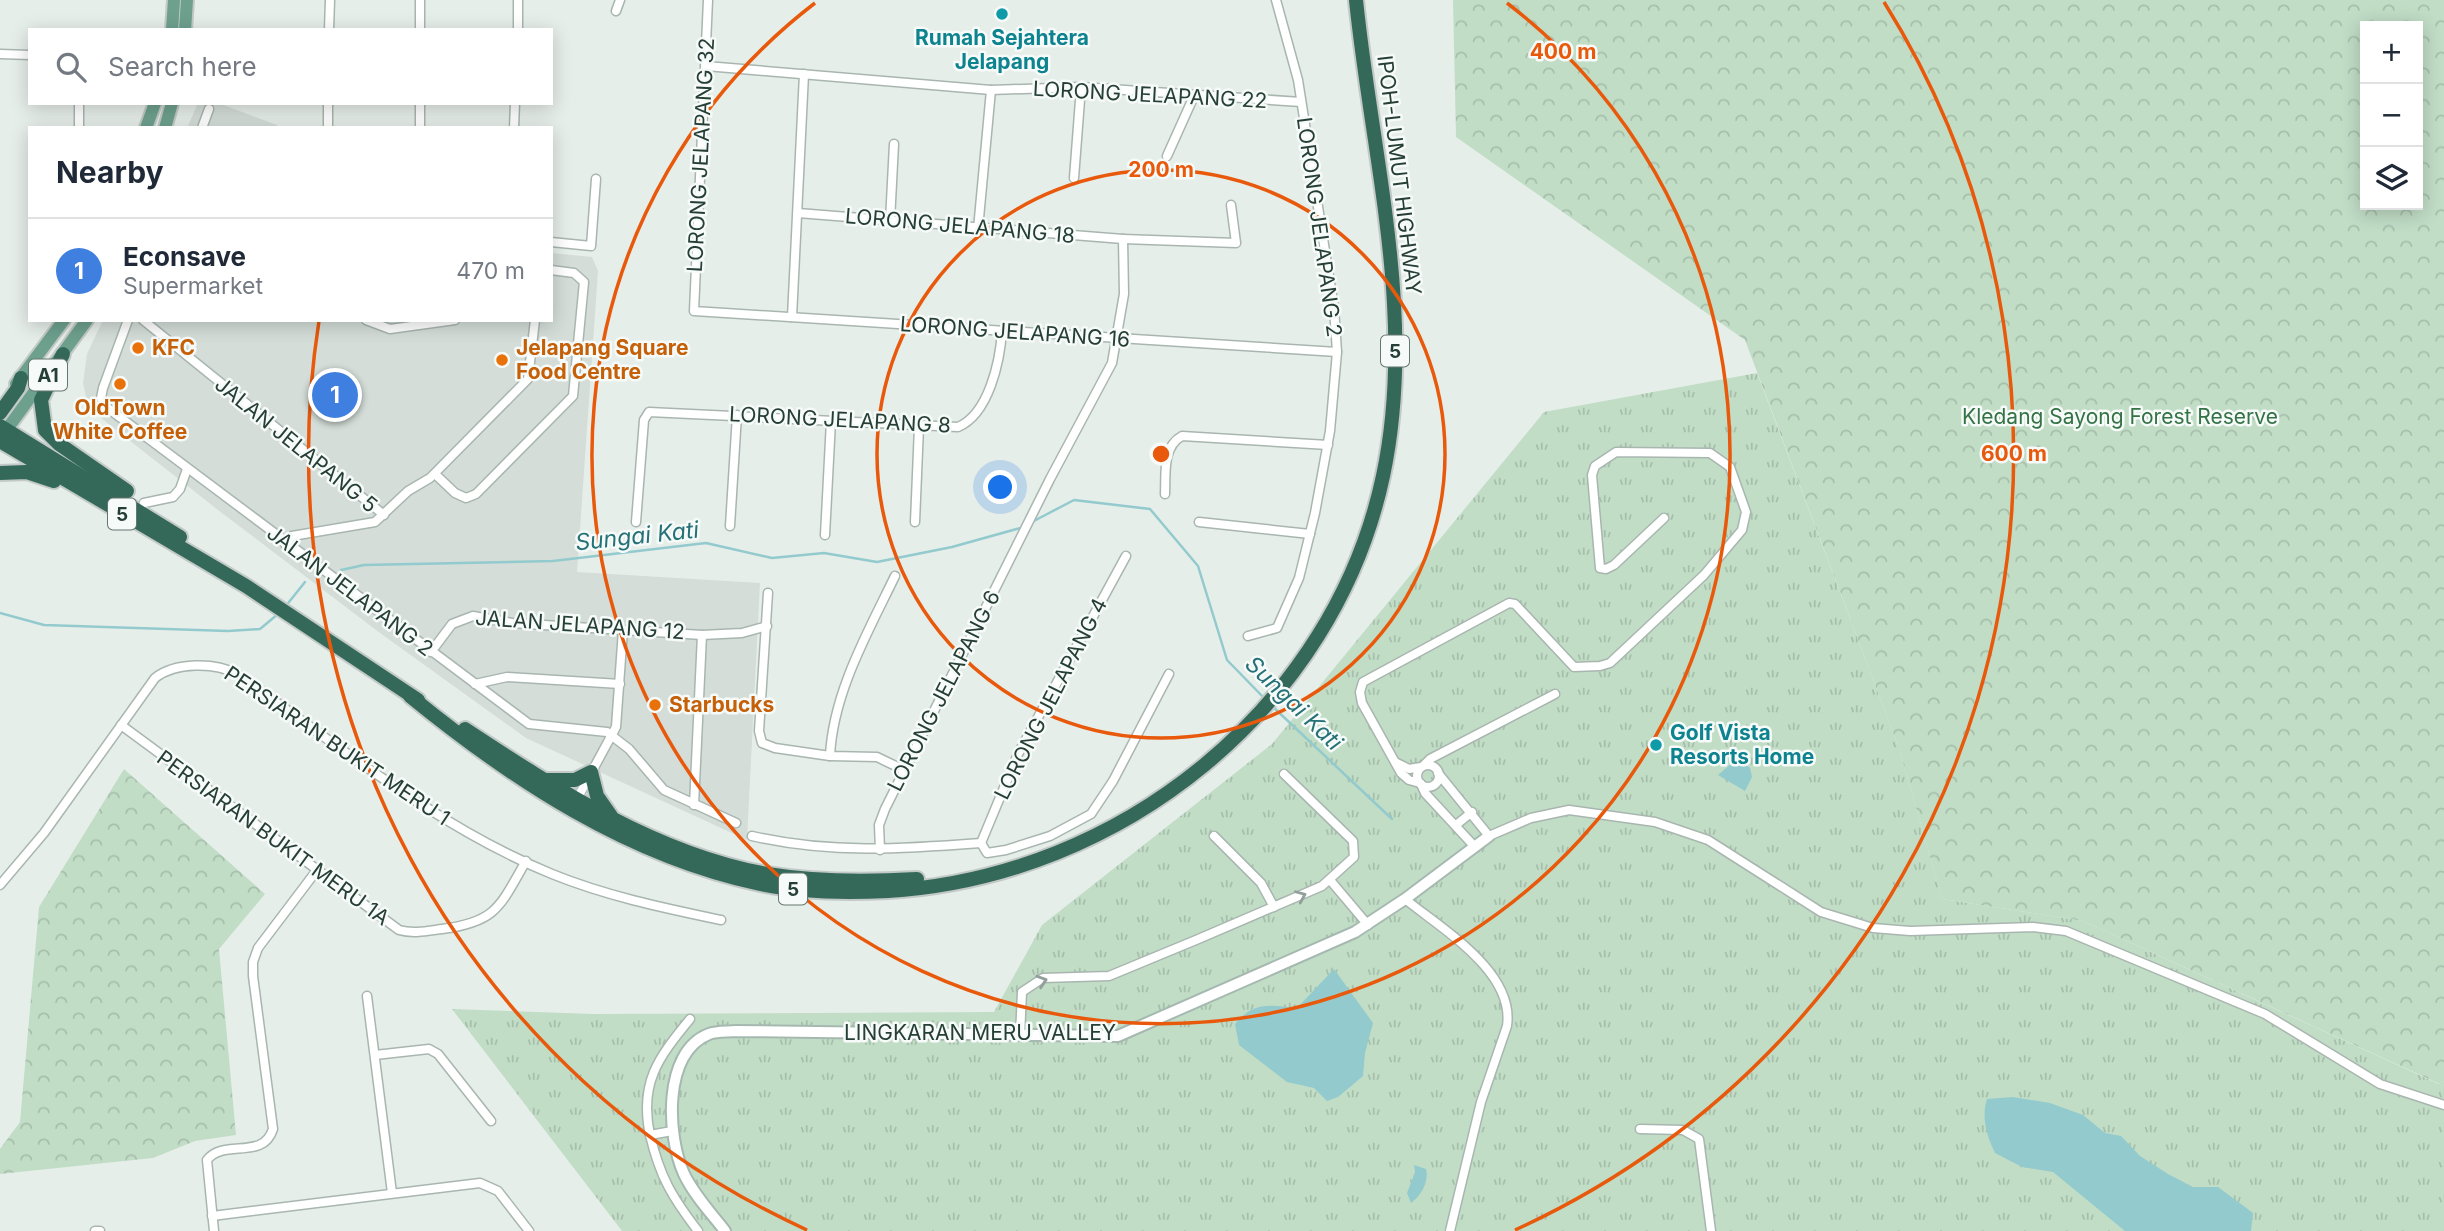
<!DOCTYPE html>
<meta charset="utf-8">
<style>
body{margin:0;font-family:Inter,sans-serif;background:#f2f2f3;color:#1f2937}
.controls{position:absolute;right:21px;top:21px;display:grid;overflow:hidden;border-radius:0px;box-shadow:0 4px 18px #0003}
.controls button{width:63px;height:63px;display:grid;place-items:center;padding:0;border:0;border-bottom:2px solid #e0e1e3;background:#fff;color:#1f2937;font:35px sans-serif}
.you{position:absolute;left:1001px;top:488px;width:24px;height:24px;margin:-18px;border:5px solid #fff;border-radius:50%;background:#1a73e8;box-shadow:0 0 0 10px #1a73e833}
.badge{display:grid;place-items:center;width:46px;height:46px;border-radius:50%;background:#ea580c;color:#fff;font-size:23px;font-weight:700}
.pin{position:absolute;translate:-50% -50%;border:4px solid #fff;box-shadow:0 2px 7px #0006}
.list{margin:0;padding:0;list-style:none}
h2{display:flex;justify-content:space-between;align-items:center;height:91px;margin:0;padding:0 28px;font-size:30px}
h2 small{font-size:23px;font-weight:400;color:#747a83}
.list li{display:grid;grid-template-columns:46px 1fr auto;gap:21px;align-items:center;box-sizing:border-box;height:105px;padding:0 28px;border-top:2px solid #e0e1e3}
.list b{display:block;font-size:26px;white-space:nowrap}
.list p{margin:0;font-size:23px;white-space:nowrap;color:#747a83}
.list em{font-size:23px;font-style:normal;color:#747a83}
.icon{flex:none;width:38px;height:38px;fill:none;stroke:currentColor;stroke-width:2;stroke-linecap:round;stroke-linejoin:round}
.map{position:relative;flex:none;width:2444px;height:1231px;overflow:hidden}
.search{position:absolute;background:#fff;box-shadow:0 4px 18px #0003;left:28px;top:28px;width:525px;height:77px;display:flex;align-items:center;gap:18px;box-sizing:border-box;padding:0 24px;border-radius:0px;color:#747a83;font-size:26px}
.panel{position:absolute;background:#fff;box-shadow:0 4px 18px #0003;left:28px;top:126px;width:525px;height:196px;border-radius:0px}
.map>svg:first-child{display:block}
.built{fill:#d4ddd8}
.grass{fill:url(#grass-tufts)}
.forest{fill:url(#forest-crowns);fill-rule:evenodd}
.water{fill:#93cace}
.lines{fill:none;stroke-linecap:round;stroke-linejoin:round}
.stream{stroke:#93cace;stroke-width:2.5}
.street-casing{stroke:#a9b6b0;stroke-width:11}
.secondary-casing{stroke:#a5b9b0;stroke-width:14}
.primary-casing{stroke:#c2c9c7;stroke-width:16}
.highway-casing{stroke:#c2c9c7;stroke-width:18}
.street{stroke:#fff;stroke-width:8}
.secondary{stroke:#fff;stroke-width:10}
.primary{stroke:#6ea08e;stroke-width:12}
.highway{stroke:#346959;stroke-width:14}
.oneway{stroke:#929f9a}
.ring{fill:none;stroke:#e8590c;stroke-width:3.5}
.culture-dot{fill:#0f9aa8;stroke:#f6faf8;stroke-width:2.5}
.food-dot{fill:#e8710a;stroke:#f6faf8;stroke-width:2.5}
.labels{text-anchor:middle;stroke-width:5;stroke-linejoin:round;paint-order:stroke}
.shield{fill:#f6faf8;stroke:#647770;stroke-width:2}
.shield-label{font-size:19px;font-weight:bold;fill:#263f36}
.culture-label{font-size:21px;font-weight:bold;fill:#0d838f;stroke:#f6faf8}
.street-label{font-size:21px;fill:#263f36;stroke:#f6faf8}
.food-label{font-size:21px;font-weight:bold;fill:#c56008;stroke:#f6faf8;text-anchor:start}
.park-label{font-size:21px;fill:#337345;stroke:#f6faf8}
.water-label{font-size:23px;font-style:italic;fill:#247177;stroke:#f6faf8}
.centre{fill:#e8590c;stroke:#f6faf8;stroke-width:3.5}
.ring-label{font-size:21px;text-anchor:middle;font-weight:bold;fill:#e8590c;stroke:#f6faf8;stroke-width:5;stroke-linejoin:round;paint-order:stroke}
</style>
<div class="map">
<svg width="2444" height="1231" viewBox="0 0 2444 1231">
<defs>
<pattern id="grass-tufts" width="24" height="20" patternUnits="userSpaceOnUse" patternTransform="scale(1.75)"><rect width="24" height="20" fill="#c1ddc6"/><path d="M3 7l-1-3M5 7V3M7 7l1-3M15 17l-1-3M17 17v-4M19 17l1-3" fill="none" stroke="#a6bfab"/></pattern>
<pattern id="forest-crowns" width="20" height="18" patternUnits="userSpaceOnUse" patternTransform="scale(1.75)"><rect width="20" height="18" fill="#c1ddc6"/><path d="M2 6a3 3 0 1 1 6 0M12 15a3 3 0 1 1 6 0" fill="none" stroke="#a6bfab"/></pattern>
</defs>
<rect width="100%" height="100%" fill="#e6eee9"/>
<g class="built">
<polygon points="198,103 218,103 277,125 277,128 187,128"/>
<polygon points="551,253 592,257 598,271 577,572 760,583 747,840 526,738 380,633 222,513 101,418 87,401 83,383 87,354 103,320 551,320"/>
</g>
<polygon class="grass" points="1757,373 1899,748 1942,899 2083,921 2439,1084 2444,1081 2444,1231 622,1231 452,1009 594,1014 994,1012 1042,925 1272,744 1544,412"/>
<g class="forest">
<path d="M 1453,0 L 2444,0 L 2444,1081 L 2440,1084 L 2083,921 L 1942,899 L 1899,748 L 1745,340 L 1456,137 ZM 2365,26 L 2418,26 L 2418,205 L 2365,205 Z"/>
<polygon points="124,769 265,894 219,949 236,1135 195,1141 153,1158 0,1174 0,1149 20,1122 39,907"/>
</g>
<g class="water">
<polygon points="1732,763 1744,763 1750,768 1752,777 1745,791 1718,775"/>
<path d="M 1334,969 L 1373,1023 L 1365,1053 L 1363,1076 L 1338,1097 L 1327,1101 L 1314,1088 L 1287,1082 L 1239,1045 L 1235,1024 C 1253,1001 1271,1005 1297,1008 Z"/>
<path d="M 2013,1097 L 2050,1103 L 2083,1115 L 2105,1133 L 2121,1136 L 2140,1156 L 2168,1174 L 2193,1187 L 2218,1187 L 2253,1213 L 2251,1231 L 2125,1231 L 2053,1172 L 2022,1167 L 1995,1153 C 1987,1136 1981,1118 1987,1099 Z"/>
<path d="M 1414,1165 L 1426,1169 C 1429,1181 1422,1195 1411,1203 L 1407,1193 L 1415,1172 Z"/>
</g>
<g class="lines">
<g class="stream">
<polyline points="1030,523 1074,500 1150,509 1198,566 1227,660 1265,699"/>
<polyline points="341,570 364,565 553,561 706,543 772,558 824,553 877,562 952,547 1024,527"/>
<polyline points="285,607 305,582"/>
<polyline points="0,613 44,625 228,631 260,629 278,614"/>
<polyline points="1272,706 1392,819"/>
</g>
<g class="street-casing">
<g id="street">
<polyline points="420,0 420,30"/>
<polyline points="708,0 694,311 1337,352"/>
<polyline points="616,11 620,0"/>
<polyline points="329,30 330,0"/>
<polyline points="518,30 518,0"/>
<polyline points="0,54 30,55"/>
<polyline points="706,66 991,90 1081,87 1301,102"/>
<polyline points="79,128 79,103"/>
<polyline points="202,128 209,109"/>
<polyline points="328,128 328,103"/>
<polyline points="420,128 420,103"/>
<polyline points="514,128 515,103"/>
<polyline points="1167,156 1194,96"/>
<polyline points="1074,178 1081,87"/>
<polyline points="798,213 1123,239 1124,294 1112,363 1050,479 885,809 879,825 880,850"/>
<polyline points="890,221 894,144"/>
<polyline points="978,229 991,90"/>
<polyline points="1123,239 1236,243 1231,205"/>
<polyline points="551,242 591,246 596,179"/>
<polyline points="792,317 804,74"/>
<polyline points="128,320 103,388 101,398 105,406 529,724 607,732 629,749 664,790 736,823"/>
<polyline points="143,320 384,515"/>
<polyline points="366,320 390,329 455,320"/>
<polyline points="435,474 455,493 466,498 476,494 573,396 584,282 574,273 551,270"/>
<path d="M 1165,494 C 1166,474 1162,447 1182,436 L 1328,445"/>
<polyline points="144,503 173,497 180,489 187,469"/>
<path d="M 636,522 L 644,420 L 649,412 L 958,427 C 989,414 1000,361 1002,331"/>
<polyline points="915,522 919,427"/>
<polyline points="1199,522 1310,534"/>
<polyline points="730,526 737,415"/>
<polyline points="825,535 831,421"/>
<polyline points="285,544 292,536 375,522 408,491 430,478 528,379 535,320"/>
<polyline points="768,593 759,731 762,743 775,748 830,756 877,757 904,770"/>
<polyline points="1248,636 1277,628 1299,578 1315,513 1330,431 1337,352 1334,308 1298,80 1276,0"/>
<polyline points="431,652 452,624 473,616 512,623 702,635 742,633 767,626"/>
<polyline points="475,684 507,677 620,684"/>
<path d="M 121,725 L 399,930 C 413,934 427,931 442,929 C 497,922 500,906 526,861"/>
<path d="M 830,756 C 833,693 868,632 895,576"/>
<polyline points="1397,763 1409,769 1421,767"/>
<circle cx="1428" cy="776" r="11"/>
<polyline points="1423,766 1430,759 1555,694"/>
<polyline points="1438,773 1489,836 1531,818 1569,810 1655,822 1708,840 1821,912 1873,928 1910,931 2033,927 2066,931 2265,1014 2380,1084 2444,1105"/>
<polyline points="1420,783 1409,780 1401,773 1362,703 1360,692 1363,682 1509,603 1515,604 1574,667 1600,666 1610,663 1704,575 1742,530 1746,512 1730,467 1710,453 1616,452 1595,466 1592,475 1600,568 1606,569 1614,565 1664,518"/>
<polyline points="1421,784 1425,793 1475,847"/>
<polyline points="576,801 616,727 623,630"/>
<polyline points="694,805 702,635"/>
<polyline points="1456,825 1472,812"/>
<path d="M 752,836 C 829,854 902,849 981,843"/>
<polyline points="1214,836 1261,883 1274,907"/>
<polyline points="981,843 1018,754 1126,556"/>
<polyline points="981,843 987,853 1006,850 1050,836 1091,814 1113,781 1169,674"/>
<polyline points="1330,880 1368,925"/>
<path d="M 0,885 L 44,833 L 155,678 C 175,662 215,662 237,674 C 338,745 437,827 552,874 C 606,896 664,908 721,920"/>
<path d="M 1405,899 C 1442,929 1515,972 1507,1026 L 1481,1102 L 1450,1231"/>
<polyline points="367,996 392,1193"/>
<polyline points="1020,1036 1022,992 1043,978 1109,976 1196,940 1322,886 1354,857 1353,841 1284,774"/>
<polyline points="375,1055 429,1049 438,1054 491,1121"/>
<polyline points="1640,1129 1683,1130 1699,1139 1711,1231"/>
<path d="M 672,1131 L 650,1135 C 660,1177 672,1197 698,1231"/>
<path d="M 650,1135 C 639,1083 658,1058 690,1019"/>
<polyline points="212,1216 480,1183 498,1191 529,1231"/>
<polyline points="95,1231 100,1231"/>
<path d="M 214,1231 L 207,1160 C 224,1138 263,1161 273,1129 L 253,976 L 253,962 L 258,948 L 317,870"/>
</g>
</g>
<g class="secondary-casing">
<path id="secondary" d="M 725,1231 C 711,1213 694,1195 684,1174 C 667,1137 662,1052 709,1034 C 717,1031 727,1032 736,1031 L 1118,1036 L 1355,932 L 1405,899 L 1489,836"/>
</g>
<g class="primary-casing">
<g id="primary">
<polyline points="172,30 174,0"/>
<polyline points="185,30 187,0"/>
<polyline points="146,128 155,103"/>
<polyline points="165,128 172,103"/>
<polyline points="16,384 64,320"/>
<polyline points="2,436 87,320"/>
</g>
</g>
<g class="highway-casing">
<g id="highway">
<polyline points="63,354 41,400 45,430 59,444 127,491"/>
<polyline points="0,413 18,388 21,378"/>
<polyline points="0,426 180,537"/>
<polyline points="0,441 246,586 418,700"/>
<polyline points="0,473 27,472 54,481"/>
<path d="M 410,696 C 513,780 628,856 760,884 C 802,893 846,893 888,891 C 1121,877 1334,707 1383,476 C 1417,316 1372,158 1356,0"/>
<path d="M 465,729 C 558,790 656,854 767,874 C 816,882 867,882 917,879"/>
<polyline points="547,780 575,780 591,772 597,796 611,816"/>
</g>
</g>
<use href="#street" class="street"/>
<use href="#secondary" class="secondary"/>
<use href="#primary" class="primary"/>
<use href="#highway" class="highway"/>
</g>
<defs><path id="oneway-chevron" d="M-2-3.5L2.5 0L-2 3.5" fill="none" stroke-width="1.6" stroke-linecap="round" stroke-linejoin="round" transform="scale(1.75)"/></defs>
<g class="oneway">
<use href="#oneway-chevron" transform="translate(1301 896) rotate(-23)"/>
<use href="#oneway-chevron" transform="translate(1042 981) rotate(-18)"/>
</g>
<g class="ring">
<circle cx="1161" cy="454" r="284"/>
<path d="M1507 3A569 569 0 1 1 815 3"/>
<path d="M807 1230A853 853 0 0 1 319 321M1884 2A853 853 0 0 1 1515 1230"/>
</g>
<g class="culture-dot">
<circle cx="1002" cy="14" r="7"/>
<circle cx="1656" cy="745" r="7"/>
</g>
<g class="food-dot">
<circle cx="138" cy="348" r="7"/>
<circle cx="502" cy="360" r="7"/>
<circle cx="120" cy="384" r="7"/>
<circle cx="655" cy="705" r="7"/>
</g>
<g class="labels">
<g class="shield">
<rect x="1381" y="335.5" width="28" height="31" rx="5"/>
<rect x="29" y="359.5" width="38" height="31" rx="5"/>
<rect x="108" y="498.5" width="28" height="31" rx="5"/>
<rect x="779" y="873.5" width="28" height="31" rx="5"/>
</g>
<g class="shield-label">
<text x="1395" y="358">5</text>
<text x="48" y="382">A1</text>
<text x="122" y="521">5</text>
<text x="793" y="896">5</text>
</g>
<g class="culture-label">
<text x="1002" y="45">Rumah Sejahtera<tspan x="1002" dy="24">Jelapang</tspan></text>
<text x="1670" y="740" text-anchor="start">Golf Vista<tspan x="1670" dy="24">Resorts Home</tspan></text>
</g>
<g class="street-label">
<text transform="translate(1150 95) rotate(3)" y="7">LORONG JELAPANG 22</text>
<text transform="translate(701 155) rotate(-87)" y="7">LORONG JELAPANG 32</text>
<text transform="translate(1399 175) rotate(83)" y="7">IPOH-LUMUT HIGHWAY</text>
<text transform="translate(960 226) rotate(5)" y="7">LORONG JELAPANG 18</text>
<text transform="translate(1319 227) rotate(82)" y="7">LORONG JELAPANG 2</text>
<text transform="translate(1015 332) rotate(4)" y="7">LORONG JELAPANG 16</text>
<text transform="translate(840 420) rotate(3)" y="7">LORONG JELAPANG 8</text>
<text transform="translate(296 445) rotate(39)" y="7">JALAN JELAPANG 5</text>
<text transform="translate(350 591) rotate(37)" y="7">JALAN JELAPANG 2</text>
<text transform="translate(580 625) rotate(4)" y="7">JALAN JELAPANG 12</text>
<text transform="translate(944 691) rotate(-63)" y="7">LORONG JELAPANG 6</text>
<text transform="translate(1051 699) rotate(-63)" y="7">LORONG JELAPANG 4</text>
<text transform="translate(337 746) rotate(34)" y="7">PERSIARAN BUKIT MERU 1</text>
<text transform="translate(273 838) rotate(36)" y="7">PERSIARAN BUKIT MERU 1A</text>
<text x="980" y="1040">LINGKARAN MERU VALLEY</text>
</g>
<g class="food-label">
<text x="152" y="355">KFC</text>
<text x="516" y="355">Jelapang Square<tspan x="516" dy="24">Food Centre</tspan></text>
<text x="120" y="415" text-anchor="middle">OldTown<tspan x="120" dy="24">White Coffee</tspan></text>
<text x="669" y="712">Starbucks</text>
</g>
<g class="park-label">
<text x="2120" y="424">Kledang Sayong Forest Reserve</text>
</g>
<g class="water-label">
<text transform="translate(637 536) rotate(-6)" y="8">Sungai Kati</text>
<text transform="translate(1294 703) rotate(44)" y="8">Sungai Kati</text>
</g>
</g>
<circle cx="1161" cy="454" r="10" class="centre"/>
<g class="ring-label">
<text x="1563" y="59">400 m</text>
<text x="1161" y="177">200 m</text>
<text x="2014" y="461">600 m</text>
</g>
</svg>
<div class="controls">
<button>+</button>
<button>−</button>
<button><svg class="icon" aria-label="layers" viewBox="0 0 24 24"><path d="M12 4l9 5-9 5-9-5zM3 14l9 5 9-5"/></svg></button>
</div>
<div class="you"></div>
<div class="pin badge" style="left:335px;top:395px;background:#3f7fe0">1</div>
<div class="search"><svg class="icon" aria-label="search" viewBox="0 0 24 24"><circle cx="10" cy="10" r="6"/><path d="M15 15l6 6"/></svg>Search here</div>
<section class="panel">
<h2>Nearby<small></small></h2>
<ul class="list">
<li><span class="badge" style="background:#3f7fe0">1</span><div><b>Econsave</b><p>Supermarket</p></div><em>470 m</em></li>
</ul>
</section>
</div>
